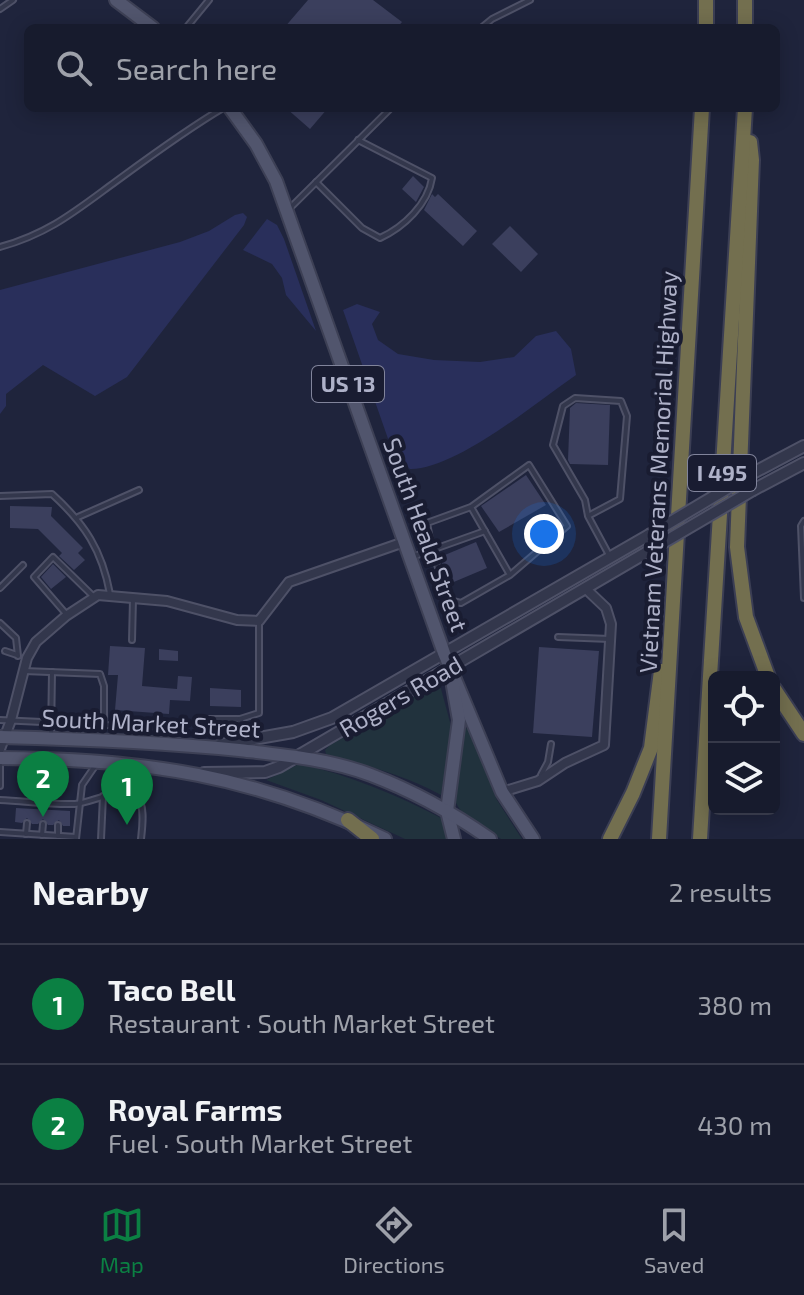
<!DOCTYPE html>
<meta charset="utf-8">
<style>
body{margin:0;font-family:"Exo 2",sans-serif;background:#202435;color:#f1f3f6}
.controls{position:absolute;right:24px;bottom:24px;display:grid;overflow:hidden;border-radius:12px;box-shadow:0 4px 20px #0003}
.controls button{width:72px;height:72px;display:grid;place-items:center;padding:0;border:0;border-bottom:2px solid #363949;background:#171b2d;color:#f1f3f6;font:40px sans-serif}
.you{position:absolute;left:544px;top:534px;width:28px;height:28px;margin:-20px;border:6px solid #fff;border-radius:50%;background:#1a73e8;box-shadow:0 0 0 12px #1a73e833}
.badge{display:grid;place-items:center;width:52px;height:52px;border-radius:50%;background:#0b8043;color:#fff;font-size:26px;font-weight:700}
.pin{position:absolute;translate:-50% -66px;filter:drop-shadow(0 2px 4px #0008)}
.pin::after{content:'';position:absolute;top:42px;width:28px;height:24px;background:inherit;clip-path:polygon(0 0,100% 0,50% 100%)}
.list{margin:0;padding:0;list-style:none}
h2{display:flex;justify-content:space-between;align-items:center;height:104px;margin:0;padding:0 32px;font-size:34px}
h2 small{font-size:26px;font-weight:400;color:#9ea1aa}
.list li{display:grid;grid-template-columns:52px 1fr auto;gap:24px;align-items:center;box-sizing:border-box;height:120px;padding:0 32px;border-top:2px solid #363949}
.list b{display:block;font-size:30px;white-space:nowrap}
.list p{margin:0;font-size:26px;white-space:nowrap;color:#9ea1aa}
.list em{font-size:26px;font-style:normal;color:#9ea1aa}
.icon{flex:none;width:44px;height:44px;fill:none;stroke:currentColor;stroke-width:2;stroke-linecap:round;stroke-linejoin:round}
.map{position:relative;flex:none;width:804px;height:839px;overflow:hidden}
.search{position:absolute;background:#171b2d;box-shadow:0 4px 20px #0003;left:24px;right:24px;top:24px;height:88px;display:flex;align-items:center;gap:20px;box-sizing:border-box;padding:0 28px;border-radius:12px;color:#9ea1aa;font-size:30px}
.sheet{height:344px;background:#171b2d}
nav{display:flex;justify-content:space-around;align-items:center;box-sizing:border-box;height:112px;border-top:2px solid #363949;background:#171b2d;font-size:22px;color:#9ea1aa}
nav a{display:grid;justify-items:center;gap:4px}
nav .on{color:#0b8043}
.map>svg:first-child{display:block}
.green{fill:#21323d}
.water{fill:#292f5b}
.building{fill:#3b3f5d}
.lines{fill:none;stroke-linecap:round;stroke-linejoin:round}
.service-casing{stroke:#4e5167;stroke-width:8}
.minor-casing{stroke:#4e5167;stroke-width:12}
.tertiary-casing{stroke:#4e5167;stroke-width:14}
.primary-casing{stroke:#3d4055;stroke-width:16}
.motorway-casing{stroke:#3b3e54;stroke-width:18}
.service{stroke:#33374c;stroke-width:4}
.minor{stroke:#33374c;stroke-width:8}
.tertiary{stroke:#33374c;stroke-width:10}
.primary{stroke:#51556d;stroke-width:12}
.motorway{stroke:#736f4f;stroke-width:14}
.tertiary-bridge-casing{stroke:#4e5167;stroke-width:14;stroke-linecap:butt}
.tertiary-bridge{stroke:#33374c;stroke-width:10}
.labels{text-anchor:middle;stroke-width:8;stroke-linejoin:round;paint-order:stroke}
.shield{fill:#191c31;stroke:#81849b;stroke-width:2}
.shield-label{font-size:22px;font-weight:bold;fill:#aeb1c8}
.street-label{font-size:24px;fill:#aeb1c8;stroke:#191c31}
</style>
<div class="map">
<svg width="804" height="839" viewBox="0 0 804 839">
<rect width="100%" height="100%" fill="#1f243c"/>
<g class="green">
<path d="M 434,685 L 440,685 L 450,722 L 451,733 L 441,795 C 402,774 368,766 326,754 L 325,750 L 330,745 Z"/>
<polygon points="468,728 497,800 522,839 501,839 462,813 456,803 455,789 463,729"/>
<path d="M 299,764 C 350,775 397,795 443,819 L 447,839 L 405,839 L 321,800 L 266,780 Z"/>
</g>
<g class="water">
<polygon points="243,213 247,217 244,225 127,377 95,396 43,365 6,394 6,406 0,414 0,290 180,242 209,231 235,215"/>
<polygon points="267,219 277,225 284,239 316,331 286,295 282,278 272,264 243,250"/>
<path d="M 357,304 L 380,312 L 372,324 L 378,340 L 398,354 L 434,360 L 480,362 L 514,357 L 536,336 L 556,331 L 571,349 L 576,375 C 537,402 455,470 410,469 L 393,453 L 343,310 Z"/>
</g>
<g class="building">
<polygon points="308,0 373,0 402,22 397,28 284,28"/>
<polygon points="286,108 328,108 310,129"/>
<polygon points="413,176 424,187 416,202 402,189"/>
<polygon points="432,194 435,197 438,194 477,231 463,246 424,210"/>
<polygon points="510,226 538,254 521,272 492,244"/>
<polygon points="576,403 610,405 608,465 570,464 568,460 570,408"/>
<polygon points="526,475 546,505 499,532 481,506"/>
<polygon points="10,506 52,507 51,516 83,548 78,553 85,560 74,570 59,556 62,553 38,529 10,528"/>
<polygon points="476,542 487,568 449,584 440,557"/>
<polygon points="53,564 66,577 51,589 41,577"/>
<polygon points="110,646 145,648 142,686 177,689 178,676 192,677 190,701 170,700 169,714 115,710 118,675 108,675"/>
<polygon points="539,647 599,651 592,737 533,733"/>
<polygon points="159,649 178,651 178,661 159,660"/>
<polygon points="210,688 241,690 241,707 210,706"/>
<polygon points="16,808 70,811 70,826 63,826 59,820 53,825 48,825 43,819 38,824 32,824 27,818 22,823 15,822"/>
</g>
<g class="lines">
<g class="service-casing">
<g id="service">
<polyline points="0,9 13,0"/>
<polyline points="186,28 209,0"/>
<polyline points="481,28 492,19 530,0"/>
<path d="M 316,182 L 362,228 L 380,238 C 404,227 428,204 432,178 L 358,140"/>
<polyline points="288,210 391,108"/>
<path d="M 0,247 C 47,234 73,213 111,185 C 148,158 184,131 223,108"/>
<path d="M 0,496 L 52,494 C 85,524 102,550 110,594"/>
<polyline points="471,507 427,523 432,550 449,600 461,603 510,575 567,526 529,465 471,507 510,575"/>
<polyline points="588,516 620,499 627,416 621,401 575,398 563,406 553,445 585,500 588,516 609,555"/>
<polyline points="78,517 139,490"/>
<polyline points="804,521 801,526 804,598"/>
<polyline points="412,557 485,531"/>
<polyline points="0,588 23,565"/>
<polyline points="67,615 34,577 53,557 94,597"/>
<polyline points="0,623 16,638 18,656"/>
<polyline points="558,637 610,639"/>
<polyline points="132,640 133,599"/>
<polyline points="5,651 17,655"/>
<polyline points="24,671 100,674 104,686 104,725 167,727"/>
<polyline points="206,719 240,719 259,713 259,623"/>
<polyline points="0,720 104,725"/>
<polyline points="51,737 52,672"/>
<polyline points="236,741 240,719 251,738"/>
<polyline points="0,765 0,786"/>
<polyline points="541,775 548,762 551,744"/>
<path d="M 0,800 C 25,801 51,805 75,804 C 92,803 119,786 136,797 C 146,803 142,829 141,839"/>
<polyline points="0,832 76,837"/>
<polyline points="26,834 27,823"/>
<polyline points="42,835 43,824"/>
<polyline points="58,836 58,825"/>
<polyline points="76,839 82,785 95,766"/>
<polyline points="101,839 103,796"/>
</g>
</g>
<g class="minor-casing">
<g id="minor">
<polyline points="0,749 11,720 27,658 36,642 66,616 98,595 167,601 237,620 259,621 289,582 404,542"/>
<polyline points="502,792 538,781 565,763 604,745 611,624 606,608 585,588"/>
</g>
</g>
<g class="tertiary-casing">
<g id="tertiary">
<polyline points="753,473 804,446"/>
<polyline points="753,490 804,463"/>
<polyline points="220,745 293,732 332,718 649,535"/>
<polyline points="204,773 265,772 279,767 649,551"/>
</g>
</g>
<g class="primary-casing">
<g id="primary">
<polyline points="116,0 153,28"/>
<polyline points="230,108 256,144 276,181 444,653 502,792 533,839"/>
<polyline points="453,686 459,720 447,811 454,839"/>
<path d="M 0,737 C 80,739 160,742 239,750 C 283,755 329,759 371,775 C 413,791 453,813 490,839"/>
<path d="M 0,758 C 144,759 255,775 385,839"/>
</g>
</g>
<g class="motorway-casing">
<g id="motorway">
<polyline points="745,0 745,28"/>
<polyline points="706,28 706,0"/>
<polyline points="750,142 752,160 737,547 746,617 768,677"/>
<polyline points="774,689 804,734"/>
<polyline points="348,820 372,839"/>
<polyline points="610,839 633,793 651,748 661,671"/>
<polyline points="659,839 702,108"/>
<polyline points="700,839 745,108"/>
</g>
</g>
<use href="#service" class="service"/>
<use href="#minor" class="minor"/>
<use href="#tertiary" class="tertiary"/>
<use href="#primary" class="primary"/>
<use href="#motorway" class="motorway"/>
<g class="tertiary-bridge-casing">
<g id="tertiary-bridge">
<polyline points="649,535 753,473"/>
<polyline points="649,551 753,490"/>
</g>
</g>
<use href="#tertiary-bridge" class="tertiary-bridge"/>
</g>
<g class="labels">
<g class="shield">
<rect x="312" y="366" width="72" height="36" rx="6"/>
<rect x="688" y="455" width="68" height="36" rx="6"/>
</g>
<g class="shield-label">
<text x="348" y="392">US 13</text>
<text x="722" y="481">I 495</text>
</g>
<g class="street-label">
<text transform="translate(659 472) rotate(-87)" y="8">Vietnam Veterans Memorial Highway</text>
<text transform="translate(425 535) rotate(70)" y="8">South Heald Street</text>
<text transform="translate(401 697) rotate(-30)" y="8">Rogers Road</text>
<text transform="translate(151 724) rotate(3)" y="8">South Market Street</text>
</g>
</g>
</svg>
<div class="controls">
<button><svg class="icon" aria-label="locate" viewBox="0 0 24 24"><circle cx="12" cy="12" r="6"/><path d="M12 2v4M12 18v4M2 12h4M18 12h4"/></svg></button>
<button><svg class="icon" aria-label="layers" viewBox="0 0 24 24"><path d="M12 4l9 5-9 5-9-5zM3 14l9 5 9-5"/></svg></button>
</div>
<div class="you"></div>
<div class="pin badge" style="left:127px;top:825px">1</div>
<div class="pin badge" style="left:43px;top:817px">2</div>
<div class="search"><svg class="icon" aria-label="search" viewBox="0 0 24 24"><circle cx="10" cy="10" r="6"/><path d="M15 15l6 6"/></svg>Search here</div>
</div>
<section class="sheet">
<h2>Nearby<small>2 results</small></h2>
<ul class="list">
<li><span class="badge">1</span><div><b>Taco Bell</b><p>Restaurant · South Market Street</p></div><em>380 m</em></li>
<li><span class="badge">2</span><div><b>Royal Farms</b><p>Fuel · South Market Street</p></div><em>430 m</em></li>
</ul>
</section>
<nav>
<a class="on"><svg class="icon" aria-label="map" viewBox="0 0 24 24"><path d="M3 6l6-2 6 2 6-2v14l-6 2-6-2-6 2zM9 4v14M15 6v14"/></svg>Map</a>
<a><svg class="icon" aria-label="directions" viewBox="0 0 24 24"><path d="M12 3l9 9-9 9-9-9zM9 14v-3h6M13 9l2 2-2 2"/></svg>Directions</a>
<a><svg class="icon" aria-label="saved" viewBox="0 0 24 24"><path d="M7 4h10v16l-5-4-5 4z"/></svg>Saved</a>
</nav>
